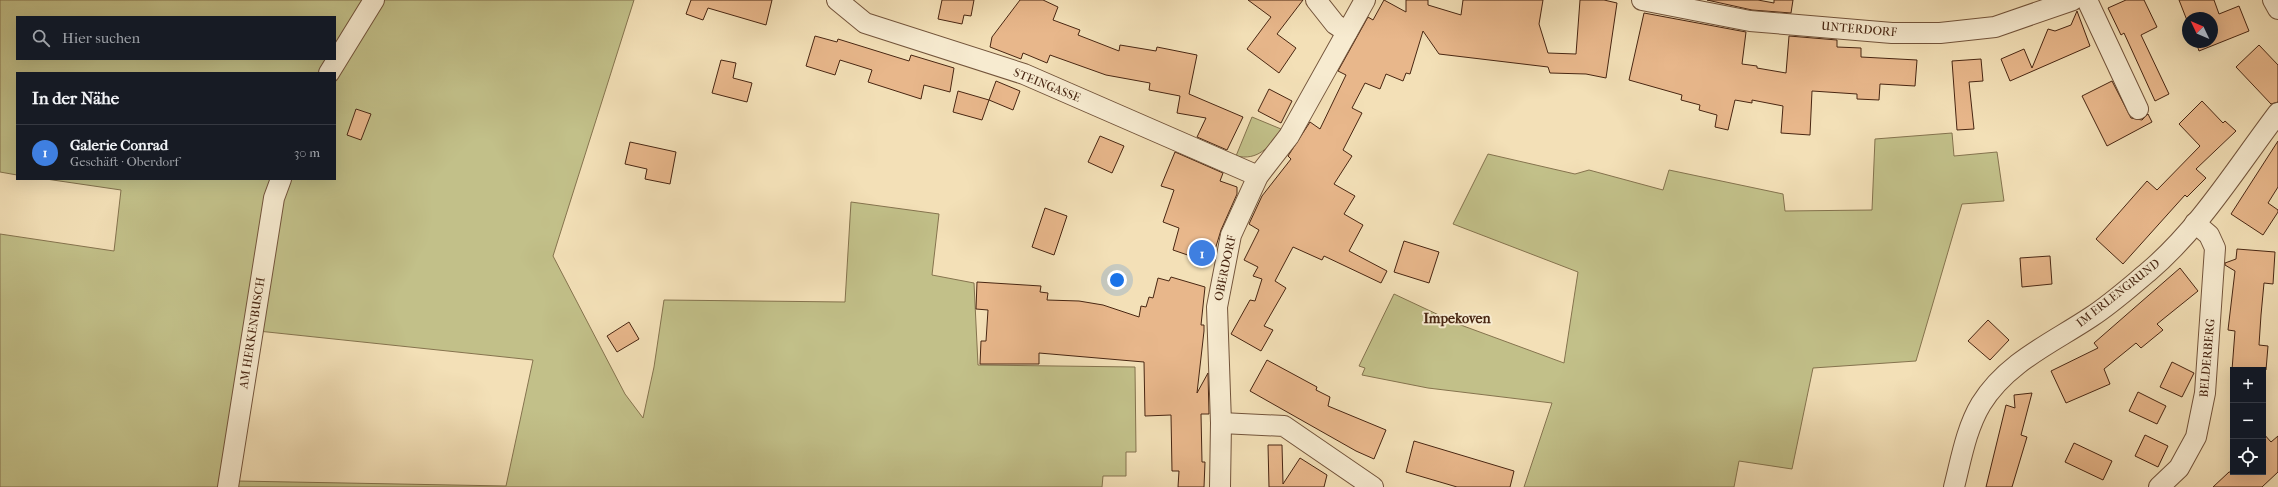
<!DOCTYPE html>
<html lang="de">
<meta charset="utf-8">
<style>
body{margin:0;font-family:"IM FELL French Canon",serif;background:#20242c;color:#f1f3f6}
.controls{position:absolute;right:12px;bottom:12px;display:grid;overflow:hidden;border-radius:0px;box-shadow:0 4px 16px #0002}
.controls button{width:36px;height:36px;display:grid;place-items:center;padding:0;border:0;border-bottom:1px solid #363941;background:#171b24;color:#f1f3f6;font:20px sans-serif}
.compass{position:absolute;left:2182px;top:12px;width:36px;height:36px;border-radius:50%;background:#171b24;box-shadow:0 4px 16px #0002;rotate:314deg}
.you{position:absolute;left:1117px;top:280px;width:14px;height:14px;margin:-10px;border:3px solid #fff;border-radius:50%;background:#1a73e8;box-shadow:0 0 0 6px #1a73e833}
.badge{display:grid;place-items:center;width:26px;height:26px;border-radius:50%;background:#7c3aed;color:#fff;font-size:13px;font-weight:700}
.pin{position:absolute;translate:-50% -50%;border:2px solid #fff;box-shadow:0 1px 4px #0006}
.list{margin:0;padding:0;list-style:none}
h2{display:flex;justify-content:space-between;align-items:center;height:52px;margin:0;padding:0 16px;font-size:17px}
h2 small{font-size:13px;font-weight:400;color:#9ea1a6}
.list li{display:grid;grid-template-columns:26px 1fr auto;gap:12px;align-items:center;box-sizing:border-box;height:56px;padding:0 16px;border-top:1px solid #363941}
.list b{display:block;font-size:15px;white-space:nowrap}
.list p{margin:0;font-size:13px;white-space:nowrap;color:#9ea1a6}
.list em{font-size:13px;font-style:normal;color:#9ea1a6}
.icon{flex:none;width:22px;height:22px;fill:none;stroke:currentColor;stroke-width:2;stroke-linecap:round;stroke-linejoin:round}
.map{position:relative;flex:none;width:2278px;height:487px;overflow:hidden}
.search{position:absolute;background:#171b24;box-shadow:0 4px 16px #0002;left:16px;top:16px;width:320px;height:44px;display:flex;align-items:center;gap:10px;box-sizing:border-box;padding:0 14px;border-radius:0px;color:#9ea1a6;font-size:15px}
.panel{position:absolute;background:#171b24;box-shadow:0 4px 16px #0002;left:16px;top:72px;width:320px;height:108px;border-radius:0px}
.map>svg:first-child{display:block}
.green{fill:#c2c089;stroke:#85734e;fill-rule:evenodd}
.building{fill:#e8b78b;stroke:#482612}
.lines{fill:none;stroke-linecap:round;stroke-linejoin:round}
.minor-casing{stroke:#73543b;stroke-width:22}
.minor{stroke:#f7ebd0;stroke-width:20}
.labels{text-anchor:middle;stroke-width:4;stroke-linejoin:round;paint-order:stroke}
.street-label{font-size:12px;fill:#482612;stroke:#f7ebd0}
.quarter-label{font-size:14px;font-weight:bold;fill:#482612;stroke:#f7ebd0}
</style>
<div class="map">
<svg width="2278" height="487" viewBox="0 0 2278 487">
<rect width="100%" height="100%" fill="#f3e0b7"/>
<filter id="stains"><feTurbulence type="fractalNoise" baseFrequency=".005" numOctaves="4"/><feColorMatrix values="0 0 0 0 .2 0 0 0 0 .09 0 0 0 0 .02 0 0 0 .5 -.17"/></filter>
<radialGradient id="worn" r=".72"><stop offset=".6" stop-color="#630" stop-opacity="0"/><stop offset="1" stop-color="#630" stop-opacity=".3"/></radialGradient>
<g class="green">
<path d="M 0,0 L 634,0 L 553,256 L 625,394 L 643,418 L 654,367 L 664,300 L 845,302 L 851,202 L 939,214 L 932,275 L 974,283 L 978,365 L 1135,367 L 1136,452 L 1126,452 L 1126,476 L 1103,476 L 1102,487 L 0,487 L 0,234 L 114,251 L 121,190 L 46,179 L 335,179 L 335,73 L 17,73 L 17,175 L 0,172 ZM 17,17 L 335,17 L 335,59 L 17,59 ZM 258,331 L 533,360 L 506,486 L 237,481 Z"/>
<path d="M 1252,117 L 1281,129 C 1270,147 1258,161 1236,156 Z"/>
<polygon points="1952,133 1954,156 1997,152 2004,201 1962,204 1916,361 1813,368 1792,469 1739,461 1734,487 1524,487 1552,403 1428,388 1362,375 1365,368 1359,366 1394,294 1458,324 1564,363 1578,272 1453,224 1488,154 1575,174 1589,170 1663,190 1669,170 1783,194 1785,211 1872,210 1875,139"/>
</g>
<g class="building">
<polygon points="691,0 772,0 766,25 708,8 703,20 686,14"/>
<polygon points="942,0 974,0 971,16 964,15 962,24 938,19"/>
<polygon points="1020,0 1043,0 1058,7 1053,20 1080,30 1078,35 1119,51 1120,45 1156,51 1157,47 1197,55 1189,94 1243,117 1227,150 1197,137 1206,118 1177,113 1180,96 1149,90 1150,83 1106,75 1050,55 1047,63 1023,53 1021,59 990,47 992,37"/>
<polygon points="1248,0 1303,0 1277,34 1296,48 1279,73 1247,49 1271,17"/>
<polygon points="1384,0 1406,12 1406,0 1428,0 1428,5 1461,15 1463,0 1543,0 1539,24 1548,53 1576,54 1580,0 1604,0 1617,3 1606,78 1586,74 1550,73 1548,67 1439,54 1423,31 1410,74 1406,73 1403,81 1386,74 1380,89 1365,83 1352,108 1362,113 1343,150 1352,156 1334,184 1355,196 1344,214 1363,225 1349,251 1387,271 1381,283 1324,256 1322,260 1293,247 1275,281 1286,288 1264,326 1273,330 1261,351 1231,334 1250,300 1255,301 1262,279 1253,276 1258,267 1244,260 1259,230 1249,224 1262,196 1291,159 1288,156 1310,122 1320,129 1346,75 1338,71 1368,17 1373,20"/>
<polygon points="1707,0 1758,0 1774,3 1774,0 1793,0 1791,13 1752,10"/>
<polygon points="2126,0 2144,0 2157,27 2141,35 2169,94 2155,101 2124,33 2121,35 2108,8"/>
<polygon points="2179,0 2214,0 2219,14 2239,6 2249,31 2199,51 2196,42 2212,42 2212,18 2188,18 2188,23"/>
<polygon points="2077,11 2090,46 2010,81 2001,59 2024,49 2032,68 2048,29 2055,31 2071,25"/>
<polygon points="1644,13 1746,32 1742,64 1757,66 1757,68 1786,73 1789,36 1837,40 1837,47 1861,48 1861,57 1917,60 1915,86 1880,84 1879,100 1857,99 1857,94 1812,91 1810,135 1781,133 1783,106 1752,100 1752,103 1735,100 1728,130 1715,127 1717,115 1699,110 1700,105 1681,100 1682,95 1629,80"/>
<polygon points="815,36 837,42 838,39 909,61 911,55 954,68 950,92 924,85 921,99 868,82 872,70 840,60 835,75 806,66"/>
<polygon points="2259,45 2278,65 2278,102 2271,104 2236,67"/>
<polygon points="1981,59 1983,81 1969,82 1974,129 1957,130 1952,61"/>
<polygon points="721,60 736,63 733,78 752,83 747,102 712,93"/>
<polygon points="996,81 1020,91 1013,110 989,100 982,120 953,112 958,91 989,100"/>
<polygon points="2112,81 2131,118 2142,120 2148,114 2152,122 2107,146 2082,96"/>
<polygon points="1269,89 1292,101 1281,123 1258,111"/>
<polygon points="2202,101 2223,123 2225,121 2236,131 2196,169 2206,178 2187,197 2185,195 2123,264 2096,239 2147,181 2157,190 2200,146 2179,124"/>
<polygon points="356,109 371,114 361,140 347,135"/>
<polygon points="1100,136 1124,146 1112,173 1088,162"/>
<polygon points="2278,141 2278,187 2268,203 2278,210 2278,212 2263,235 2231,214"/>
<polygon points="630,142 676,152 670,184 645,179 647,169 625,164"/>
<polygon points="1175,152 1223,173 1220,181 1237,187 1237,194 1221,230 1211,263 1173,250 1179,228 1163,222 1174,190 1161,186"/>
<polygon points="1045,208 1067,216 1054,255 1032,247"/>
<polygon points="1404,241 1439,252 1429,283 1394,272"/>
<polygon points="2237,249 2275,252 2273,284 2264,283 2261,315 2259,345 2268,346 2266,370 2232,370 2235,331 2228,330 2235,271 2225,265 2225,263 2236,259"/>
<polygon points="2050,256 2052,284 2022,287 2020,258"/>
<polygon points="2180,268 2198,291 2157,324 2163,330 2141,348 2136,343 2104,369 2110,384 2066,403 2051,371 2098,348 2094,343"/>
<polygon points="1171,277 1205,287 1201,325 1204,325 1204,331 1197,393 1208,373 1209,414 1201,414 1202,462 1205,462 1204,487 1178,487 1179,471 1172,471 1171,415 1145,416 1144,362 1039,353 1039,364 980,364 981,341 986,341 988,310 976,309 977,282 1041,286 1040,292 1048,293 1047,300 1079,301 1103,305 1139,317 1141,306 1146,307 1149,297 1153,298 1158,278 1169,281"/>
<polygon points="1988,320 2009,340 1990,360 1968,341"/>
<polygon points="629,322 639,339 617,352 607,336"/>
<polygon points="1267,360 1317,387 1316,390 1330,397 1328,406 1386,430 1374,459 1356,451 1250,391"/>
<polygon points="2172,362 2194,373 2182,397 2160,387"/>
<polygon points="2138,392 2166,406 2157,424 2129,411"/>
<polygon points="2032,393 2021,435 2027,437 2012,487 1986,487 2006,405 2015,408 2014,395"/>
<polygon points="2263,433 2271,442 2278,436 2278,472 2262,487 2213,487 2229,472 2263,472"/>
<polygon points="2145,435 2168,446 2158,467 2135,456"/>
<polygon points="1414,441 1514,471 1510,487 1457,487 1406,472"/>
<polygon points="2074,443 2112,461 2103,480 2065,462"/>
<polygon points="1268,445 1282,445 1283,484 1300,458 1327,475 1324,487 1269,487"/>
</g>
<g class="lines">
<g class="minor-casing">
<g id="minor">
<polyline points="837,0 865,23 1024,74 1258,176"/>
<polyline points="1316,0 1335,24 1347,32"/>
<polyline points="1642,0 1750,21 1892,33 1940,33 1995,27 2073,0"/>
<polyline points="2087,0 2138,109"/>
<polyline points="2273,0 2278,9"/>
<polyline points="329,73 374,0"/>
<polyline points="1221,423 1284,426 1373,487"/>
<polyline points="228,487 274,198 281,179"/>
<polyline points="1220,487 1221,423 1217,307 1231,235 1258,176 1289,136 1365,0"/>
<path d="M 1954,487 C 1961,460 1966,429 1981,404 C 2007,362 2052,343 2091,317 C 2111,304 2130,287 2148,272 C 2200,228 2237,167 2278,113"/>
<polyline points="2159,487 2179,468 2196,437 2205,393 2215,248 2209,235 2195,223"/>
</g>
</g>
<use href="#minor" class="minor"/>
</g>
<g class="labels">
<g class="street-label">
<text transform="translate(1859 29) rotate(5)" y="4">UNTERDORF</text>
<text transform="translate(1047 85) rotate(22)" y="4">STEINGASSE</text>
<text transform="translate(1225 268) rotate(-78)" y="4">OBERDORF</text>
<text transform="translate(2118 293) rotate(-38)" y="4">IM ERLENGRUND</text>
<text transform="translate(252 333) rotate(-81)" y="4">AM HERKENBUSCH</text>
<text transform="translate(2207 358) rotate(-85)" y="4">BELDERBERG</text>
</g>
<g class="quarter-label">
<text x="1457" y="323">Impekoven</text>
</g>
</g>
<rect width="100%" height="100%" filter="url(#stains)"/>
<rect width="100%" height="100%" fill="url(#worn)"/>
</svg>
<div class="controls">
<button>+</button>
<button>−</button>
<button><svg class="icon" aria-label="locate" viewBox="0 0 24 24"><circle cx="12" cy="12" r="6"/><path d="M12 2v4M12 18v4M2 12h4M18 12h4"/></svg></button>
</div>
<svg class="compass" viewBox="-18 -18 36 36"><path d="M0-13l5 13h-10z" fill="#e53935"/><path d="M0 13l5-13h-10z" fill="#9ea1a6"/></svg>
<div class="you"></div>
<div class="pin badge" style="left:1202px;top:253px;background:#3f7fe0">1</div>
<div class="search"><svg class="icon" aria-label="search" viewBox="0 0 24 24"><circle cx="10" cy="10" r="6"/><path d="M15 15l6 6"/></svg>Hier suchen</div>
<section class="panel">
<h2>In der Nähe<small></small></h2>
<ul class="list">
<li><span class="badge" style="background:#3f7fe0">1</span><div><b>Galerie Conrad</b><p>Geschäft · Oberdorf</p></div><em>30 m</em></li>
</ul>
</section>
</div>
